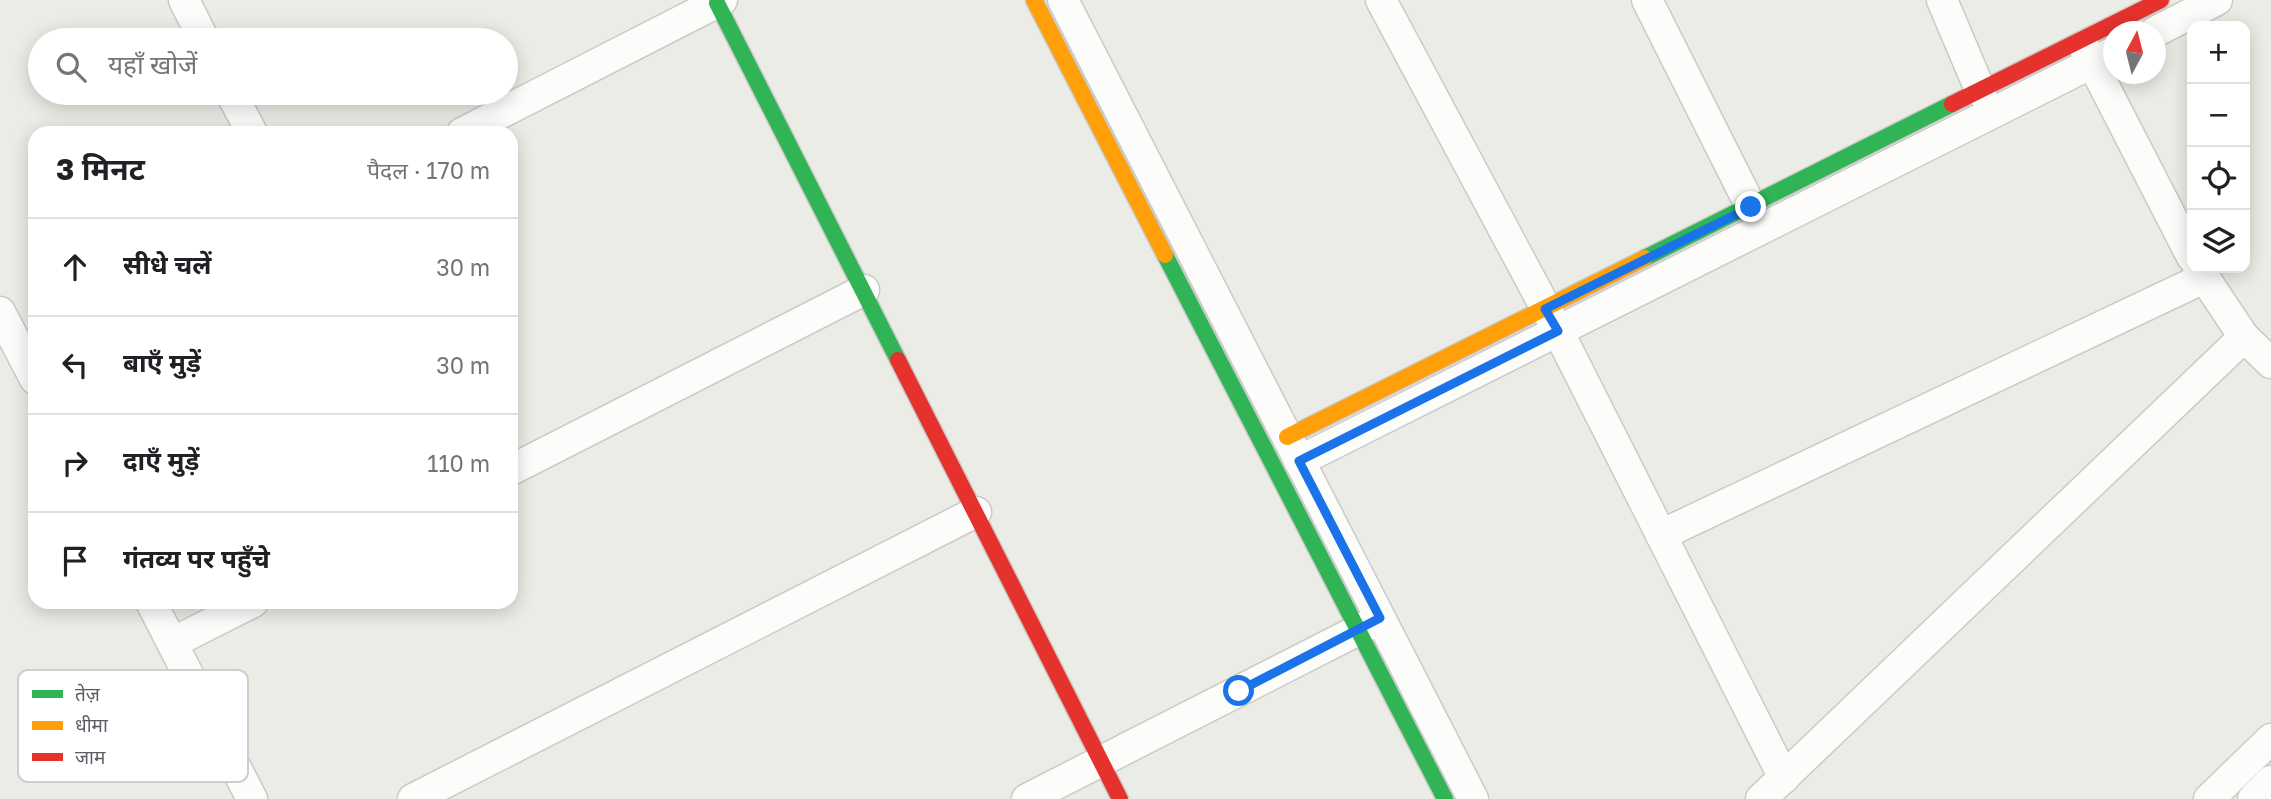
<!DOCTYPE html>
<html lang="hi">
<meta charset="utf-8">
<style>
body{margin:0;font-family:"Golos Text","Noto Sans Devanagari",sans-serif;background:#f2f2f2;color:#202124}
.controls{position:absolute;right:21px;top:21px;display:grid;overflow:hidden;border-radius:14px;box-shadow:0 4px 18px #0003}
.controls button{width:63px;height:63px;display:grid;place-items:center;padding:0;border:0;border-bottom:2px solid #e0e0e0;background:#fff;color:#202124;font:35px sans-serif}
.compass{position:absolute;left:2103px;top:21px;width:63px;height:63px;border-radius:50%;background:#fff;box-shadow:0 4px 18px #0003;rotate:7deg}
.stop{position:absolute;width:21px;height:21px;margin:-16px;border:5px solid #1a73e8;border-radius:50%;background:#fff}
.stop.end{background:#1a73e8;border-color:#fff;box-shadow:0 2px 7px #0008}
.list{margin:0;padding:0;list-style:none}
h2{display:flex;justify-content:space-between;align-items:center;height:91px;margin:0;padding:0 28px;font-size:30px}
h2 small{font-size:23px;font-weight:400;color:#757577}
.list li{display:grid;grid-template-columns:46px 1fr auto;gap:21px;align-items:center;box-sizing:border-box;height:98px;padding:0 28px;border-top:2px solid #e0e0e0}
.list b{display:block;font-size:26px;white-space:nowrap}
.list em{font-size:23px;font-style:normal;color:#757577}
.icon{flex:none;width:38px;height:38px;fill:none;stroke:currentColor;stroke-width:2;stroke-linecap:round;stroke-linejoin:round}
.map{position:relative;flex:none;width:2271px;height:799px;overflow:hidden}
.search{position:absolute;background:#fff;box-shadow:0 4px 18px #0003;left:28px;top:28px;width:490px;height:77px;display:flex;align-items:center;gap:18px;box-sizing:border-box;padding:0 24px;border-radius:38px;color:#757577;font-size:26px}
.panel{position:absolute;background:#fff;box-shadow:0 4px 18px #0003;left:28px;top:126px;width:490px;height:483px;border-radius:21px}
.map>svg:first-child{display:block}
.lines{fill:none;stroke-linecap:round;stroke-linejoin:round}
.street-casing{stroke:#cacac9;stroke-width:33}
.fast-casing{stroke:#cacaca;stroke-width:19}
.slow-casing{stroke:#cacaca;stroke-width:19}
.jam-casing{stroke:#cacaca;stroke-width:19}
.street{stroke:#fcfcfb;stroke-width:30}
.fast{stroke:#30b455;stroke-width:16}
.slow{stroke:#ff9f0a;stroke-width:16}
.jam{stroke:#e5322d;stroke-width:16}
.route{stroke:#1a73e8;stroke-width:9}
.key{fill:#fff;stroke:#ceced1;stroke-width:2}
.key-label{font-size:19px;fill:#5b5d65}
</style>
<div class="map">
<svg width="2271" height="799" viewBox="0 0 2271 799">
<rect width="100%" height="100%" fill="#ecece6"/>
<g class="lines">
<g class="street-casing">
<g id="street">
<polyline points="184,0 204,40"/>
<polyline points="1063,0 1473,799"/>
<polyline points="1381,0 1558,331 1784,778"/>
<polyline points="1647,0 1751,207"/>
<polyline points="1942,0 1981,92"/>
<polyline points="2155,32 2217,0"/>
<polyline points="2084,47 2192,257"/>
<polyline points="231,93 252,133"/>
<polyline points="462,133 722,0"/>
<polyline points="2198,268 2244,337 2271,363"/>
<polyline points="0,312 35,379"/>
<polyline points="1299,461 2114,52"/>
<polyline points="511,470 864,290"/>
<polyline points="1661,535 2204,278"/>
<polyline points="151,602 252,799"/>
<polyline points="172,643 253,602"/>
<polyline points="413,799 976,512"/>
<polyline points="1027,799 1376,621"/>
<polyline points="1761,799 2244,337"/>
<polyline points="2209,799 2271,739"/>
<polyline points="2253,799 2271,781"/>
</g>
</g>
<g class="fast-casing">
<g id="fast">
<polyline points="717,3 898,360"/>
<polyline points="1165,255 1445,799"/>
<polyline points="1645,258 1952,104"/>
</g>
</g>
<g class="slow-casing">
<g id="slow">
<polyline points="1034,0 1165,255"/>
<polyline points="1287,437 1645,258"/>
</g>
</g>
<g class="jam-casing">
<g id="jam">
<polyline points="1952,104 2161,0"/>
<polyline points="898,360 1120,799"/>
</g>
</g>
<use href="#street" class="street"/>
<use href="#fast" class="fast"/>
<use href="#slow" class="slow"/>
<use href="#jam" class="jam"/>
</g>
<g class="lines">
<polyline class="route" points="1239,691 1380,618 1299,461 1558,331 1545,309 1751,207"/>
</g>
<rect x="18" y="670" width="230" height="112" rx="10" class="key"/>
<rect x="32" y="690" width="31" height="8" fill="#30b455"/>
<rect x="32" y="721" width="31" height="9" fill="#ff9f0a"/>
<rect x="32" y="753" width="31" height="8" fill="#e5322d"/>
<g class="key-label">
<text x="75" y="701">तेज़</text>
<text x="75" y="732">धीमा</text>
<text x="75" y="764">जाम</text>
</g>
</svg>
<div class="controls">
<button>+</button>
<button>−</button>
<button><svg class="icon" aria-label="locate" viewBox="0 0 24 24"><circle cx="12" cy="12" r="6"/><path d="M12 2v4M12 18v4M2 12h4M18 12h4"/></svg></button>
<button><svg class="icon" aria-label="layers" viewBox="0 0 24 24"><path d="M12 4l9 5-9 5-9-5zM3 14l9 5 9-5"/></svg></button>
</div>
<svg class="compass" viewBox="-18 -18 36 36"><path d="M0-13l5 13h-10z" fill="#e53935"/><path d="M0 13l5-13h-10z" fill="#757577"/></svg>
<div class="stop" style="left:1239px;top:691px"></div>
<div class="stop end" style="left:1751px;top:207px"></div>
<div class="search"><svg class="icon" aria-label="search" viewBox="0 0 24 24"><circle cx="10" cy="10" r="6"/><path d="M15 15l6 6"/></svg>यहाँ खोजें</div>
<section class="panel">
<h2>3 मिनट<small>पैदल · 170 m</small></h2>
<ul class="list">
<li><svg class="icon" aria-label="ahead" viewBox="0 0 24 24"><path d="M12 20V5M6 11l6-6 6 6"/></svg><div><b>सीधे चलें</b></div><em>30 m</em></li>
<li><svg class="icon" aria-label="left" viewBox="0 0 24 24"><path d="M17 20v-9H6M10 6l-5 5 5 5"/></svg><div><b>बाएँ मुड़ें</b></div><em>30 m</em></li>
<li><svg class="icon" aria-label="right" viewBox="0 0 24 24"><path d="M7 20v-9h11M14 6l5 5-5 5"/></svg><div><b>दाएँ मुड़ें</b></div><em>110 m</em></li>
<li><svg class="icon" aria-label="arrive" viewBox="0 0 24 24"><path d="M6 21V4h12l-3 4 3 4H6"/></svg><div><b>गंतव्य पर पहुँचे</b></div></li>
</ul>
</section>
</div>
